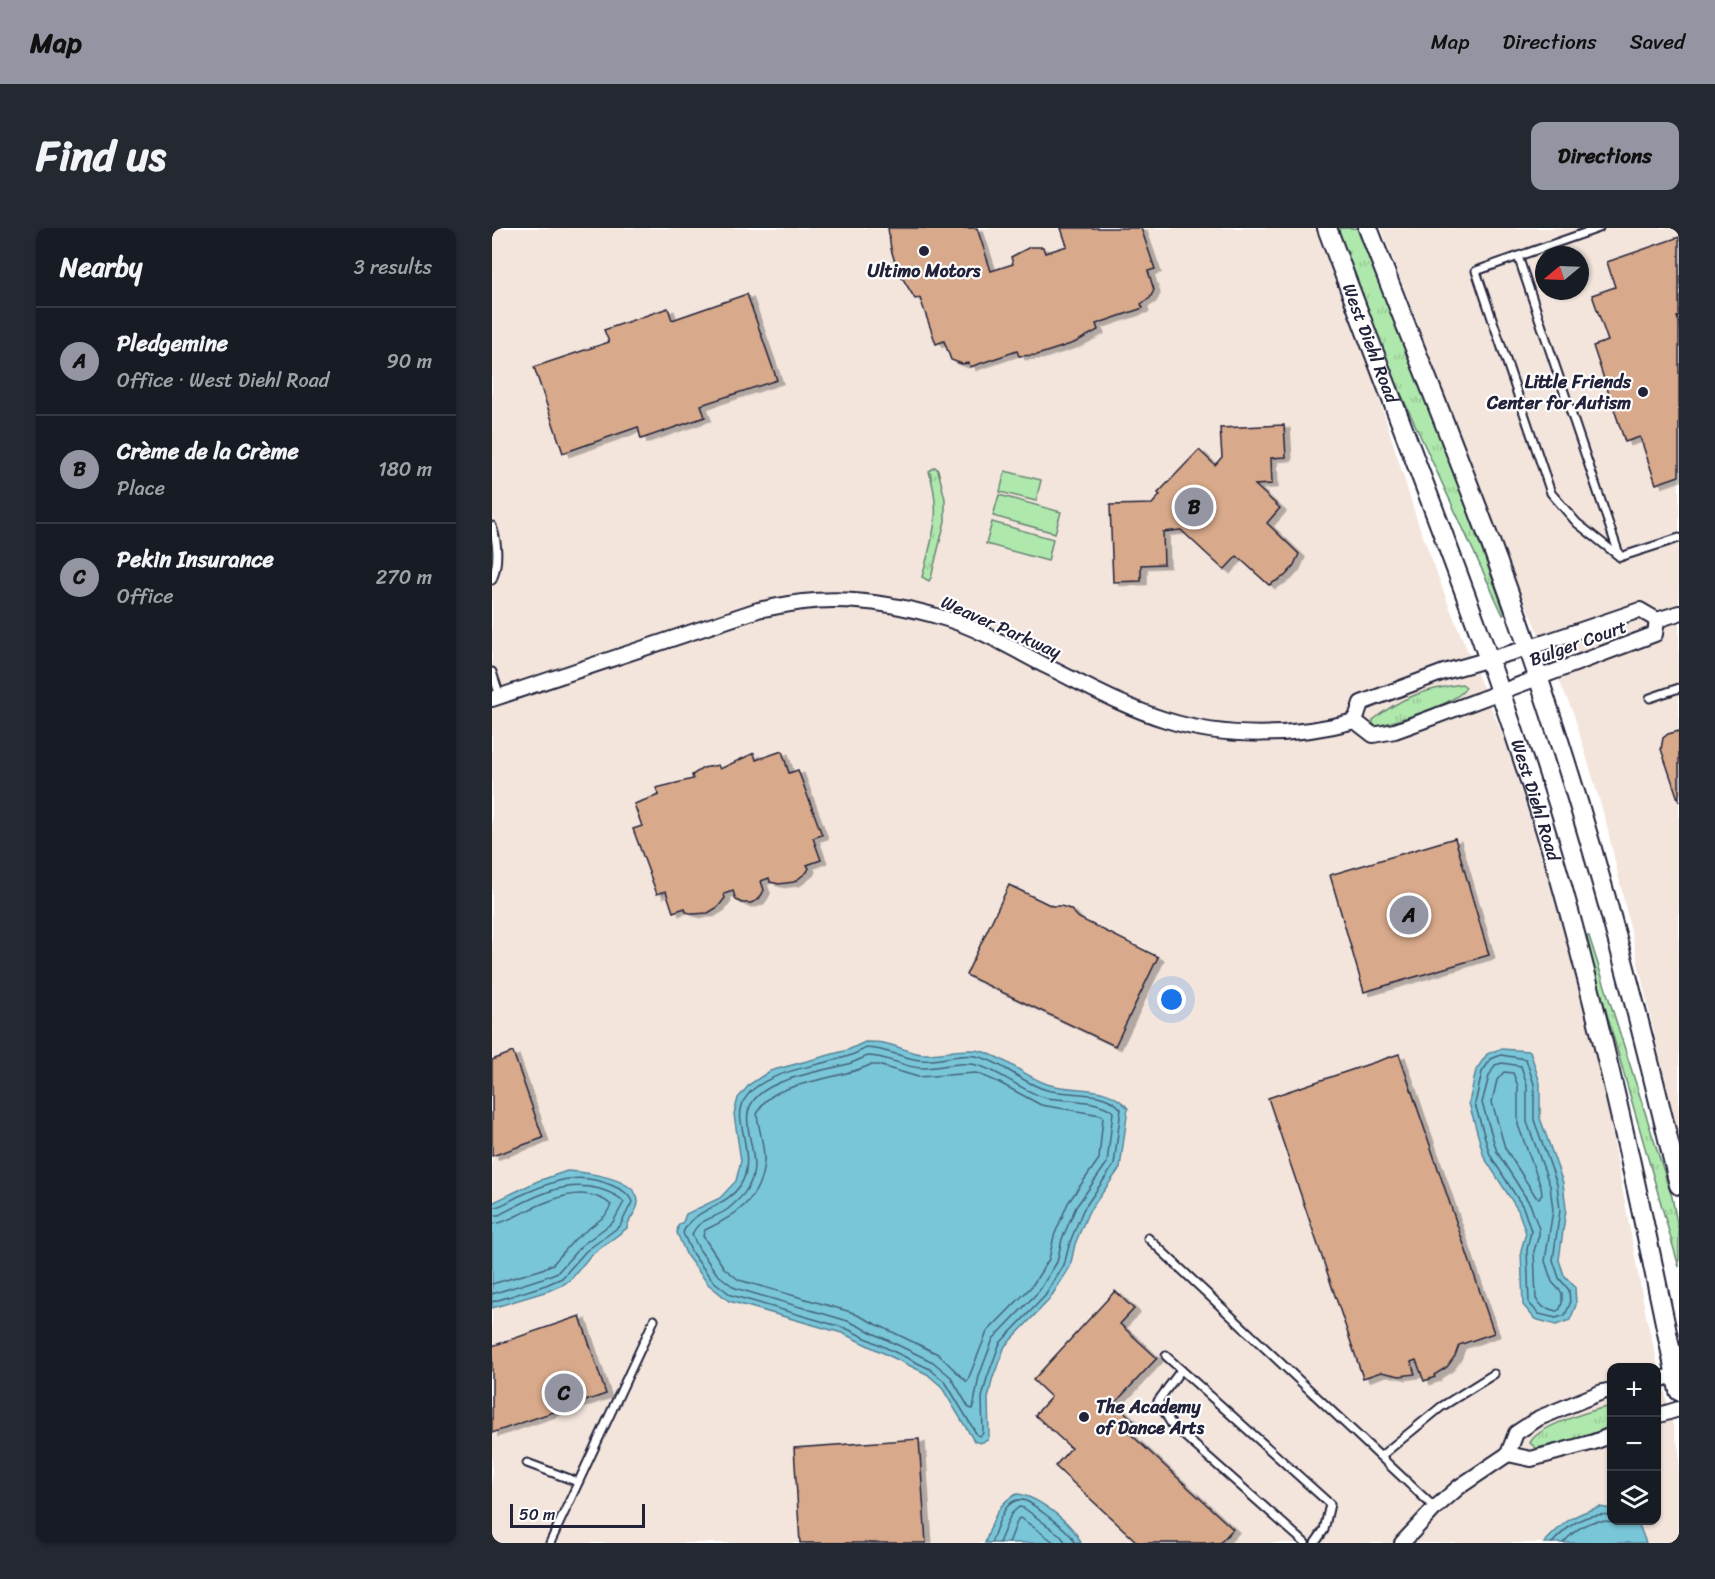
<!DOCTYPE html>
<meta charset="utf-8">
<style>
body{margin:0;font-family:Sriracha,sans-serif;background:#242831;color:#f1f3f6}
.controls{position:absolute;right:18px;bottom:18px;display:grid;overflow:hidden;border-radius:12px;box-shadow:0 2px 4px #0004}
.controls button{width:54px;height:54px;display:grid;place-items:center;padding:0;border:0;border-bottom:2px solid #363941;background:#171b24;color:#f1f3f6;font:30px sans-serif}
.compass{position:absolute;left:1043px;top:18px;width:54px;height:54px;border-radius:50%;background:#171b24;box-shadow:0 2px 4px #0004;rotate:251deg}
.scale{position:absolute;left:18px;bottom:15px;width:135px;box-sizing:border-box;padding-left:6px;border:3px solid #22223b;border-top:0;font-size:16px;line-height:21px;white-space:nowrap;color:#22223b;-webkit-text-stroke:4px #fff;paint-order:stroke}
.you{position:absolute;left:680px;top:772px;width:21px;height:21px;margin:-15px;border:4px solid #fff;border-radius:50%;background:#1a73e8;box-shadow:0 0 0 9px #1a73e833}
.badge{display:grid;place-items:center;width:39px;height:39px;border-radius:50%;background:#9495a2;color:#111;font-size:20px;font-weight:700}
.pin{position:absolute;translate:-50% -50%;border:3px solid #fff;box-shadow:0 2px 6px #0006}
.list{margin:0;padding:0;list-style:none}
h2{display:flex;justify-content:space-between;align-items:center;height:78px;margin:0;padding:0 24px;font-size:26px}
h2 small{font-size:20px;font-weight:400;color:#9ea1a6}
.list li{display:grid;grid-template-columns:39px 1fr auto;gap:18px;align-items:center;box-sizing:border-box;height:108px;padding:0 24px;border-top:2px solid #363941}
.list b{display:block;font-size:22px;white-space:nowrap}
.list p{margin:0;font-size:20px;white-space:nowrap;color:#9ea1a6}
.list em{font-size:20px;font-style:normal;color:#9ea1a6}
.icon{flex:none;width:33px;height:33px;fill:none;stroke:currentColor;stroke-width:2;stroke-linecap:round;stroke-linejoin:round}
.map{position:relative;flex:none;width:1187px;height:1315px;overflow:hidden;border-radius:12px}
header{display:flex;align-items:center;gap:36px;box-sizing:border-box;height:84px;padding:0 30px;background:#9495a2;color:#111}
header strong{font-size:28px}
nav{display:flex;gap:33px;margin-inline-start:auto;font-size:21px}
.intro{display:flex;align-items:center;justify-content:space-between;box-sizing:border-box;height:144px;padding:0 36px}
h1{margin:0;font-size:42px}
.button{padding:15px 27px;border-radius:12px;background:#9495a2;color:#111;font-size:21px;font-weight:700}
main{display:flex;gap:36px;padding:0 36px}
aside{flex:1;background:#171b24;border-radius:12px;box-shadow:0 2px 4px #0004}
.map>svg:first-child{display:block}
.built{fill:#f3e5dc;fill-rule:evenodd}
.grass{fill:url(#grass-tufts);stroke:#688574;stroke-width:1.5}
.park{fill:#afe8ac;stroke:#688574;stroke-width:1.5}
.water{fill:#79c6d8;stroke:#568499;stroke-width:1.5}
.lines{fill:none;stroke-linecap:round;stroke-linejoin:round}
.shore{stroke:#45647a;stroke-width:1.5}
.building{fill:#d8a98a;stroke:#22223b;stroke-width:1.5;filter:url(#shadow)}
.service-casing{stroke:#22223b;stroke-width:11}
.minor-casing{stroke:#22223b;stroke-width:18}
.tertiary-casing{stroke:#22223b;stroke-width:22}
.service{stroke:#fff;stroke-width:7}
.minor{stroke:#fff;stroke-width:14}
.tertiary{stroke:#fff;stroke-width:18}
.poi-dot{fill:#22223b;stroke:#fff;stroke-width:2}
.labels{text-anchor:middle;stroke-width:4.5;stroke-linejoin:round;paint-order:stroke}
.poi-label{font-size:18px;font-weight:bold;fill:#22223b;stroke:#fff}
.street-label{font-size:18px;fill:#22223b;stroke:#fff}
</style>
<header>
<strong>Map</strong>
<nav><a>Map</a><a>Directions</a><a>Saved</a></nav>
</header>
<div class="intro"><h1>Find us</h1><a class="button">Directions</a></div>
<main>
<aside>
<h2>Nearby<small>3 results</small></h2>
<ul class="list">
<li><span class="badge">A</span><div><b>Pledgemine</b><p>Office · West Diehl Road</p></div><em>90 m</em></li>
<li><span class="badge">B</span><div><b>Crème de la Crème</b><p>Place</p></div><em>180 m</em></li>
<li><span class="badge">C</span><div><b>Pekin Insurance</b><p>Office</p></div><em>270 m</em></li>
</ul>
</aside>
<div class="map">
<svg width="1187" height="1315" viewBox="0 0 1187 1315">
<defs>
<pattern id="grass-tufts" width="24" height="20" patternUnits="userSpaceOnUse" patternTransform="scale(1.5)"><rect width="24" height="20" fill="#afe8ac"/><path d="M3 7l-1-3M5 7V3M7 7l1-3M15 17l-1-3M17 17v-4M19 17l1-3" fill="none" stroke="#96c795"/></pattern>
<filter id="shadow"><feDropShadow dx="6" dy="3.5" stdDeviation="0" flood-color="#0004"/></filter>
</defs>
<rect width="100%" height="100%" fill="#fff"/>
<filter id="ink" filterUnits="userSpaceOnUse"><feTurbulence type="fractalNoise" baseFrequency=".0167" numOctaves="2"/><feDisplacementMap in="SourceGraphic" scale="12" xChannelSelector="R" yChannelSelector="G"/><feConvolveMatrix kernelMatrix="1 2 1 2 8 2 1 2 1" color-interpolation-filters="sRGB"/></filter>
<g filter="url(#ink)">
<g class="built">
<path d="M 0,0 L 826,0 L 879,144 L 926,295 L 959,383 L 1014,515 L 1059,658 L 1109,845 L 1154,1088 L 1187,1222 L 1187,1315 L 0,1315 ZM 1120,1140 L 1164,1140 L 1164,1292 L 1120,1292 Z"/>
<path d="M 889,0 L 1187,0 L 1187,914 L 1114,594 L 1081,484 L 1029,366 ZM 1052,27 L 1088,27 L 1088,63 L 1052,63 Z"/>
</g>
<g class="grass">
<polygon points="846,0 866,0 969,264 1013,386 1011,387 896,138"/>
<path d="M 443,239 L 446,242 L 453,271 L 453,293 L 439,350 L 437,353 L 430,349 C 441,308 450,285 437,243 Z"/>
<path d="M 970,456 L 974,459 C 967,475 907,492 889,497 L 883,498 L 881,496 L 881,492 C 909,469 934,461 970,456 Z"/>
<polygon points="1097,708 1180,969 1187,1005 1187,1039 1093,709"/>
<path d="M 1119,1178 L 1119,1198 C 1096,1209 1070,1215 1044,1220 L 1038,1215 C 1045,1198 1101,1182 1119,1178 Z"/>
</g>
<g class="park">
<polygon points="513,243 549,252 544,273 508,264"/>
<polygon points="507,267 569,284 563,305 501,288"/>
<polygon points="500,294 561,311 556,333 494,316"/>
</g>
<g class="water">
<path d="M 373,814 C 379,814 385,814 391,815 C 404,817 417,825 430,826 C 450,827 470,819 489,823 C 514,830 532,848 555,856 C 583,865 614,855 636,880 L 628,940 L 596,985 L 583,1016 L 578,1039 L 557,1072 L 513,1118 L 500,1152 L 496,1171 L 497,1208 L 496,1212 L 488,1215 L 482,1213 L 449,1158 L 435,1146 L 350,1105 L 237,1073 L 216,1056 L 195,1028 L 185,1005 L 186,998 L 191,994 L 194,986 L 228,970 L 244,953 L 249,933 L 242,886 L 246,870 L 258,856 L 278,843 L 356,822 Z"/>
<polygon points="1008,821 1038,823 1048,855 1048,890 1071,955 1074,981 1067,1032 1072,1047 1083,1059 1084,1077 1078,1092 1064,1097 1043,1091 1031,1077 1029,1022 1034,1005 1026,982 992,929 977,875 984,842 995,826"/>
<path d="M 75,943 C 92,944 146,950 146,974 C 146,984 136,990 135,1000 L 98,1028 L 80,1050 L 72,1056 L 56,1063 L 0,1080 L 0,975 L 46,953 Z"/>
<path d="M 525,1266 C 545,1268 582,1296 589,1315 L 493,1315 C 500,1296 505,1274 525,1266 Z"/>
<path d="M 1108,1279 L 1119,1281 L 1120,1292 L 1144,1293 L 1146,1294 L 1154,1315 L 1052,1315 C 1071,1295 1081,1286 1108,1279 Z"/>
</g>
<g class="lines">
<g class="shore">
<path d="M 374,820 C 393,820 409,830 428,832 C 448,834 468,824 488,829 C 512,835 531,856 555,862 C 577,868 613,861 629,881 L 622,937 L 591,982 L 578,1014 L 572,1037 L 553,1068 L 508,1115 L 495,1150 L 490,1170 L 491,1205 L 488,1208 L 485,1207 L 454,1155 L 438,1141 L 353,1100 L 239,1067 L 220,1052 L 200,1025 L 191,1005 C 199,981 235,980 249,956 C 260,938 252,913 249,893 C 241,845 326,839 357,828 C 363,826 369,823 374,820 Z"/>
<polygon points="1009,827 1034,831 1042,856 1042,892 1065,956 1068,982 1061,1032 1067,1050 1077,1062 1078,1076 1073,1087 1064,1090 1047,1086 1037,1075 1035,1022 1039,1003 1031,979 998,927 983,876 990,844 999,831"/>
<path d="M 376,828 C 395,828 411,839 429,840 C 448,840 471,832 488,838 C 511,845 533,865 555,870 C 573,873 607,871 621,884 L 615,935 L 584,979 L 570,1011 L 565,1034 L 547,1063 L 501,1111 L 487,1148 L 481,1181 L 477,1180 L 459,1149 L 441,1134 L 356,1093 L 243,1060 L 225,1046 L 207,1021 L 200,1007 C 206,990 223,991 236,981 C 242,976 251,968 255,961 C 272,935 252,909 256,885 C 262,850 332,844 359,835 C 365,833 370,830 376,828 Z"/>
<polygon points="1010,835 1029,838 1035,857 1035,894 1058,958 1061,982 1053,1033 1060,1054 1070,1065 1070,1075 1068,1081 1065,1083 1051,1079 1044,1071 1042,1023 1047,1007 1047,1001 1038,976 1005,924 990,875 997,848 1003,837"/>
<path d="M 378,837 L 386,837 L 426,849 L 484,845 L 506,854 L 549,877 L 609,887 L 611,889 L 607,931 L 576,975 L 562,1008 L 557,1031 L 540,1058 L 495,1104 L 475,1154 L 446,1126 L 359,1084 L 247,1052 L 232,1040 L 211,1008 L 213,1002 C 243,988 269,972 272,934 C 273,919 267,902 265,887 C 268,876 277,869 287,864 C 316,851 349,850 378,837 Z"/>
<polygon points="1012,844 1021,845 1026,858 1026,897 1049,959 1050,967 1047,970 1044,969 1013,920 1000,874 1005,852"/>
<path d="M 0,980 C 9,979 17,973 25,969 C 58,954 84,942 119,957 C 128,961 136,964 140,974 L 128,998 L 94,1023 L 70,1050 L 54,1057 L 0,1074"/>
<path d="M 0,987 L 7,987 C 39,970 71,951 108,961 C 116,964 126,967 132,974 L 121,994 L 89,1018 L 66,1044 L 51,1050 L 0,1066"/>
<path d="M 0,996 C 10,996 17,991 26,987 C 53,974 92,953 119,977 L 113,988 L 83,1011 L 61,1036 L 48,1042 L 0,1056"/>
<path d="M 499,1315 C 505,1301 512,1265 534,1273 C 540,1275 547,1282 553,1286 C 564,1295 577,1302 583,1315"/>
<polyline points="507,1315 519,1286 527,1279 532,1280 568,1307 574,1315"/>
<polyline points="517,1315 526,1291 529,1290 563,1315"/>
<path d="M 1060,1315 C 1078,1296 1093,1284 1120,1287"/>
<path d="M 1071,1315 C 1080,1305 1095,1292 1110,1293 C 1116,1293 1119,1295 1125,1292"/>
</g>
</g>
<g class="building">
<polygon points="396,0 485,0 499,43 521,36 519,29 538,19 551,19 553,25 575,18 569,0 649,0 663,41 656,43 662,62 658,70 649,76 651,80 604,96 606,102 582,115 545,127 527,128 525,123 478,139 477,135 470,136 459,132 452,113 444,116 428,70 423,71 405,41 399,21"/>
<polygon points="1187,9 1187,88 1185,89 1187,95 1187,248 1164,256 1148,209 1133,214 1101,118 1116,113 1100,67 1123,59 1115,34"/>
<polygon points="255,66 285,152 209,177 213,189 149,211 146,199 71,225 42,139 117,114 112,102 176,80 180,92"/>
<polygon points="792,197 794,229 779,230 780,256 763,257 788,280 775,295 807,326 801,339 793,348 777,357 745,328 732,342 689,302 671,304 672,336 649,337 649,353 621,354 618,277 660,276 668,267 666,265 707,222 723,237 730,229 728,200"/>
<polygon points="1187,503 1187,574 1169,521 1171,510 1176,506"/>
<polygon points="290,523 297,545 306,542 330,607 321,610 329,632 315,637 317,640 315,644 302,654 287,656 278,654 277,650 269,653 272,662 270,666 266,672 259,675 250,675 244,672 241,663 232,666 233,670 226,679 216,685 202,686 194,684 193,680 181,684 174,663 165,666 141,601 150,598 142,576 167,567 164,560 201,551 200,547 211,540 226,537 228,541 262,525 264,532"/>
<polygon points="963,610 997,727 872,764 838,647"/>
<polygon points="517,657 560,678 569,678 578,681 587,690 666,729 623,818 474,747"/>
<polygon points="21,824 51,910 0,928 0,832"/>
<polygon points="907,826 1002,1105 967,1117 963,1128 955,1139 942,1147 943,1149 932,1153 924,1132 919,1134 923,1146 908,1148 889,1144 871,1150 776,870"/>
<polygon points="623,1063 642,1081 628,1096 665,1130 623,1175 641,1192 633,1201 741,1301 728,1315 646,1315 563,1238 579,1220 543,1187 559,1169 541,1152"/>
<polygon points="88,1088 114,1166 0,1205 0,1118"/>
<polygon points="427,1211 434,1315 308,1315 302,1220"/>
</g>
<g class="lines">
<g class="service-casing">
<g id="service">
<polyline points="1107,0 984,43 1059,265 1085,295 1128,329 1187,310"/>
<polyline points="1026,28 1128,329"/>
<path d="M 0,298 C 6,315 7,335 0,352"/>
<polyline points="0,444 8,468"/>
<polyline points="1158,470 1187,460"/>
<polyline points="656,1010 943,1280"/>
<polyline points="674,1128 838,1276 832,1302 823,1315"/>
<polyline points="689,1142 666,1173 680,1197 813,1315"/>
<polyline points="889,1228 949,1179 1002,1146"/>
<polyline points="35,1235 86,1254"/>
<polyline points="58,1315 162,1092"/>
</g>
</g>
<g class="minor-casing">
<g id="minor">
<path d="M 0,471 L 266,382 C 281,379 296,376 311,374 C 359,368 409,377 455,391 C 488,401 523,422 554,438 C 593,457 632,479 674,492 C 734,511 803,509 863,493"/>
<polyline points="863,493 869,475 952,444 1036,420 1148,382 1165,392 1187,385"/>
<polyline points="863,493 881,507 903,503 928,494 1163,406 1165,392"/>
<polyline points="1164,1153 1187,1145"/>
<polyline points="1164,1188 1187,1181"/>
<polyline points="1016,1226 1039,1231 1102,1214 1120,1207"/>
<polyline points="910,1315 943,1280 967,1259 1016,1226 1024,1205 1047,1190 1110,1164 1120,1162"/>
</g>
</g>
<g class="tertiary-casing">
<g id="tertiary">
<path id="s1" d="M 835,0 C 915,216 1004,429 1068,651 C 1116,820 1152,991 1187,1163"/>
<path d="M 876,0 C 937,159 1004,317 1056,479 C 1108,636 1149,796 1187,957"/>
</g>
</g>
<use href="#service" class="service"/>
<use href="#minor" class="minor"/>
<use href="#tertiary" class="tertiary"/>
</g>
</g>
<g class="poi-dot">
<circle cx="432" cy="23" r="6"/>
<circle cx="1151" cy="164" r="6"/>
<circle cx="592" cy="1189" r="6"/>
</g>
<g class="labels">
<g class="poi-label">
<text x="432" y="49">Ultimo Motors</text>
<text x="1139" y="160" text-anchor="end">Little Friends<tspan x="1139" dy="21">Center for Autism</tspan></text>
<text x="604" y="1185" text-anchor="start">The Academy<tspan x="604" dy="21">of Dance Arts</tspan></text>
</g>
<g class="street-label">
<text dy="6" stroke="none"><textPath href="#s1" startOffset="123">West Diehl Road</textPath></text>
<text transform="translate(509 399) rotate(24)" y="6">Weaver Parkway</text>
<text transform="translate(1086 415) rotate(-20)" y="6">Bulger Court</text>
<text dy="6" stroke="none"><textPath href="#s1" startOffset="609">West Diehl Road</textPath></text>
</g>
</g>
</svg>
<div class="controls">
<button>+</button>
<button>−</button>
<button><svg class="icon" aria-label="layers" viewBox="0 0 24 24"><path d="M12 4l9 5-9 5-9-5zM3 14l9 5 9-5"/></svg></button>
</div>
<svg class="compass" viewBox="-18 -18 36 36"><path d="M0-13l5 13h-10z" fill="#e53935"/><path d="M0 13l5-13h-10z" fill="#9ea1a6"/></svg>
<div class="scale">50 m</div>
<div class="you"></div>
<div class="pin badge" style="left:917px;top:687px">A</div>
<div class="pin badge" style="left:702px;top:279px">B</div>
<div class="pin badge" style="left:72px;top:1165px">C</div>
</div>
</main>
